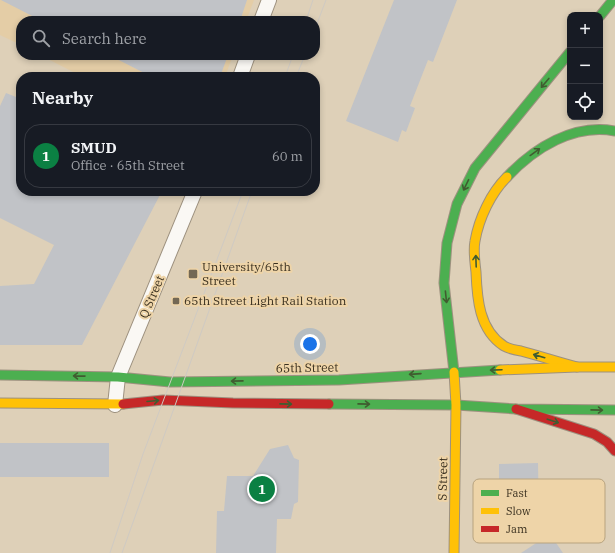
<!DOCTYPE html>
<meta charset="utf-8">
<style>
body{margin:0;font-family:"IBM Plex Serif",serif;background:#242831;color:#f1f3f6}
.controls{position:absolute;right:12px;top:12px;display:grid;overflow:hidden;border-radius:8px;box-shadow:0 2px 6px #0003}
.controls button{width:36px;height:36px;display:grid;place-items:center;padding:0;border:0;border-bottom:1px solid #363941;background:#171b24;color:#f1f3f6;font:20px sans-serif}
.you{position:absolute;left:310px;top:344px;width:14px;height:14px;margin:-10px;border:3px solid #fff;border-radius:50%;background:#1a73e8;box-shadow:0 0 0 6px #1a73e833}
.badge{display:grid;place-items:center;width:26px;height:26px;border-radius:50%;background:#0b8043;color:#fff;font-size:13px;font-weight:700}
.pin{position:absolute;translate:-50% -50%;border:2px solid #fff;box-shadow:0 1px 4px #0006}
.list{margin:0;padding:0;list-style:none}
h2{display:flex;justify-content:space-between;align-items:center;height:52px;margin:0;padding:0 16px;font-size:17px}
h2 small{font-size:13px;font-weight:400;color:#9ea1a6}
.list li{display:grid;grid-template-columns:26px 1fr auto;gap:12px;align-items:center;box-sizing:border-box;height:64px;margin:0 8px 8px;padding:0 8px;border:1px solid #363941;border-radius:16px}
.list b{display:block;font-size:15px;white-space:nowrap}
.list p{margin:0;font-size:13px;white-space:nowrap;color:#9ea1a6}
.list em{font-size:13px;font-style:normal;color:#9ea1a6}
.icon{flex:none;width:22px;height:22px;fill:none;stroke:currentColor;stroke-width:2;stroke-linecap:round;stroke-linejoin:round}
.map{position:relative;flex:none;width:615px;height:553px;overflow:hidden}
.search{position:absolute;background:#171b24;box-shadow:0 2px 6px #0003;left:16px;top:16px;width:304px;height:44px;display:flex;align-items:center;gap:10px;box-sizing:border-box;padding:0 14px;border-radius:16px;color:#9ea1a6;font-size:15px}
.panel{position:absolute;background:#171b24;box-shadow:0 2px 6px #0003;left:16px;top:72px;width:304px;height:124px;border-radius:16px}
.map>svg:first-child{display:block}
.built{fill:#e4cda6}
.building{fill:#c1c3c7}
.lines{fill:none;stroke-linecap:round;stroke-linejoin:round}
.street-casing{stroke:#9d917f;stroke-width:16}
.fast-casing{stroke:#9d917f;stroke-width:11}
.slow-casing{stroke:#9d917f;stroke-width:11}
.jam-casing{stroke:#9d917f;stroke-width:11}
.street{stroke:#faf8f4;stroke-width:14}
.fast{stroke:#4caf50;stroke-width:9}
.slow{stroke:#ffc107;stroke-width:9}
.jam{stroke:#c62828;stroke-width:9}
.tram{stroke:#cfcac3;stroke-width:1}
.oneway{stroke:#405c30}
.poi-dot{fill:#736855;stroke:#eed4a8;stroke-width:1.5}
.labels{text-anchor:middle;stroke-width:4;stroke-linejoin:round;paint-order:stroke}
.poi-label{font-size:12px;fill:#3a301f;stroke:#eed4a8;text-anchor:start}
.street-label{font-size:12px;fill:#3a301f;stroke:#eed4a8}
.key{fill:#eed4a8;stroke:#b8a37f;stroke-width:1}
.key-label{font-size:11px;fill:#3a301f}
</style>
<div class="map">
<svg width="615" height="553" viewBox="0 0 615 553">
<rect width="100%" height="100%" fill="#ded0b8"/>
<g class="built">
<polygon points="0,0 254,0 246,21 21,21 21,45 0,35"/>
<polygon points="40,55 233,55 225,77 83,77"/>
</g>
<g class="building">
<polygon points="1,0 247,0 240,21 42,21"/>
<polygon points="394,0 457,0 433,62 428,60 410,106 415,108 406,132 402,130 398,142 346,121"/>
<polygon points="109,55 228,55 220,77 152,77"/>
<polygon points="6,93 21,99 21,191 162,191 82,345 0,345 0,286 34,284 54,245 0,218 0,106"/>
<rect x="0" y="443" width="109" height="34"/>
<polygon points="288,445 294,458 299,460 298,502 294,504 291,519 277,519 276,553 216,553 217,511 224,511 227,476 253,476 270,449"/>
<polygon points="538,463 539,519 499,520 499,464"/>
<polygon points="550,534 563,553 521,553"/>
</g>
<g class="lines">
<g class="street-casing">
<g id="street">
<polyline points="261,21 269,0"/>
<polyline points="240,77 248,55"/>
<polyline points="115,405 118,377 195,191"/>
</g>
</g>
<g class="fast-casing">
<g id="fast">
<polyline points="600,16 613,0"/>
<path d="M 507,177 C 534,148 574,123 615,131"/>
<polyline points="454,372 444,283 447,243 457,204 475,168 570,52"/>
<polyline points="0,375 118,377 170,382 339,380 500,370"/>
<polyline points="329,404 456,405 516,409 615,410"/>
</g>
</g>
<g class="slow-casing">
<g id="slow">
<path d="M 507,177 C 491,193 479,218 475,241 C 473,251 475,262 476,272 C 477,298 479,330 504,346 C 509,349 515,350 521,351 C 540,356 558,362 577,367"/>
<polyline points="500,370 577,367 615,367"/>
<polyline points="454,372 456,405 454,553"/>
<polyline points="0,403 123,404"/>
</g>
</g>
<g class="jam-casing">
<g id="jam">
<polyline points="123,404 163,400 233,403 329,404"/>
<polyline points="516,409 594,434 607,442 615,451"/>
</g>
</g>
<use href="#street" class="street"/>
<use href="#fast" class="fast"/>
<use href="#slow" class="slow"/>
<use href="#jam" class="jam"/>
<g class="tram">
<polyline points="306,21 313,0"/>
<polyline points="315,29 326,0"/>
<polyline points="285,77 293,55"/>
<polyline points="296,77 305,55"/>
<polyline points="110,553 143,454 243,191"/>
<polyline points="122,553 252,191"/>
</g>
</g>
<defs><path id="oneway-shaft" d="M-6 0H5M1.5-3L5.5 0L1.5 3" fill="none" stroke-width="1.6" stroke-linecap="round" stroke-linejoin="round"/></defs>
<g class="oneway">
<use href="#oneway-shaft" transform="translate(545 83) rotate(130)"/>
<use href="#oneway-shaft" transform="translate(535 152) rotate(-36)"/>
<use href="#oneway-shaft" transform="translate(466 185) rotate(116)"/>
<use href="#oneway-shaft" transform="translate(476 261) rotate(-92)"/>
<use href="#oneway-shaft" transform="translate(446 297) rotate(84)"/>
<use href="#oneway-shaft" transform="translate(539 356) rotate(-164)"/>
<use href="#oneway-shaft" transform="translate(496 370) rotate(178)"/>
<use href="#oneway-shaft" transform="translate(415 374) rotate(176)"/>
<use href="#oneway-shaft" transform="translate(79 376) rotate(-179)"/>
<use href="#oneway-shaft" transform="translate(237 381) rotate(179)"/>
<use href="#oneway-shaft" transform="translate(153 401) rotate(-5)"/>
<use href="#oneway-shaft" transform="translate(286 404) rotate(1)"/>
<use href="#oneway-shaft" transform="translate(364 404) rotate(1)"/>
<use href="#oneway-shaft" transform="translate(597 410) rotate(1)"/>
<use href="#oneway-shaft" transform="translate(553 421) rotate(18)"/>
</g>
<g class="poi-dot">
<rect x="188" y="269" width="10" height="10" rx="2"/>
<rect x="172" y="297" width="8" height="8" rx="2"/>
</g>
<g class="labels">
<g class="poi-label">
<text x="202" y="271">University/65th<tspan x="202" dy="14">Street</tspan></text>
<text x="184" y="305">65th Street Light Rail Station</text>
</g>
<g class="street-label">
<text transform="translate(152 297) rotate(-67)" y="4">Q Street</text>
<text transform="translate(307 368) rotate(-1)" y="4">65th Street</text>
<text transform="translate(443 479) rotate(-89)" y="4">S Street</text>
</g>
</g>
<rect x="473" y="479" width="132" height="64" rx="6" class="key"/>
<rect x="481" y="490" width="18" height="6" fill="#4caf50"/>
<rect x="481" y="508" width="18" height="6" fill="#ffc107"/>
<rect x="481" y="526" width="18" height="6" fill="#c62828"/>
<g class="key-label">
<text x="506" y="497">Fast</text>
<text x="506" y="515">Slow</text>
<text x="506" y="533">Jam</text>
</g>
</svg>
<div class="controls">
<button>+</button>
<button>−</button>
<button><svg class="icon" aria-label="locate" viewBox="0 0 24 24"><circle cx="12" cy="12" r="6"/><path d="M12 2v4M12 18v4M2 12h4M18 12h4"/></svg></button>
</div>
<div class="you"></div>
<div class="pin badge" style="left:262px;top:489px">1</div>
<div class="search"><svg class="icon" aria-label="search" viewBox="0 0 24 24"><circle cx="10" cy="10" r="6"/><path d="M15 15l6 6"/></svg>Search here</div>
<section class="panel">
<h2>Nearby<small></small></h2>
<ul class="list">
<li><span class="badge">1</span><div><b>SMUD</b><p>Office · 65th Street</p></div><em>60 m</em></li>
</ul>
</section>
</div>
